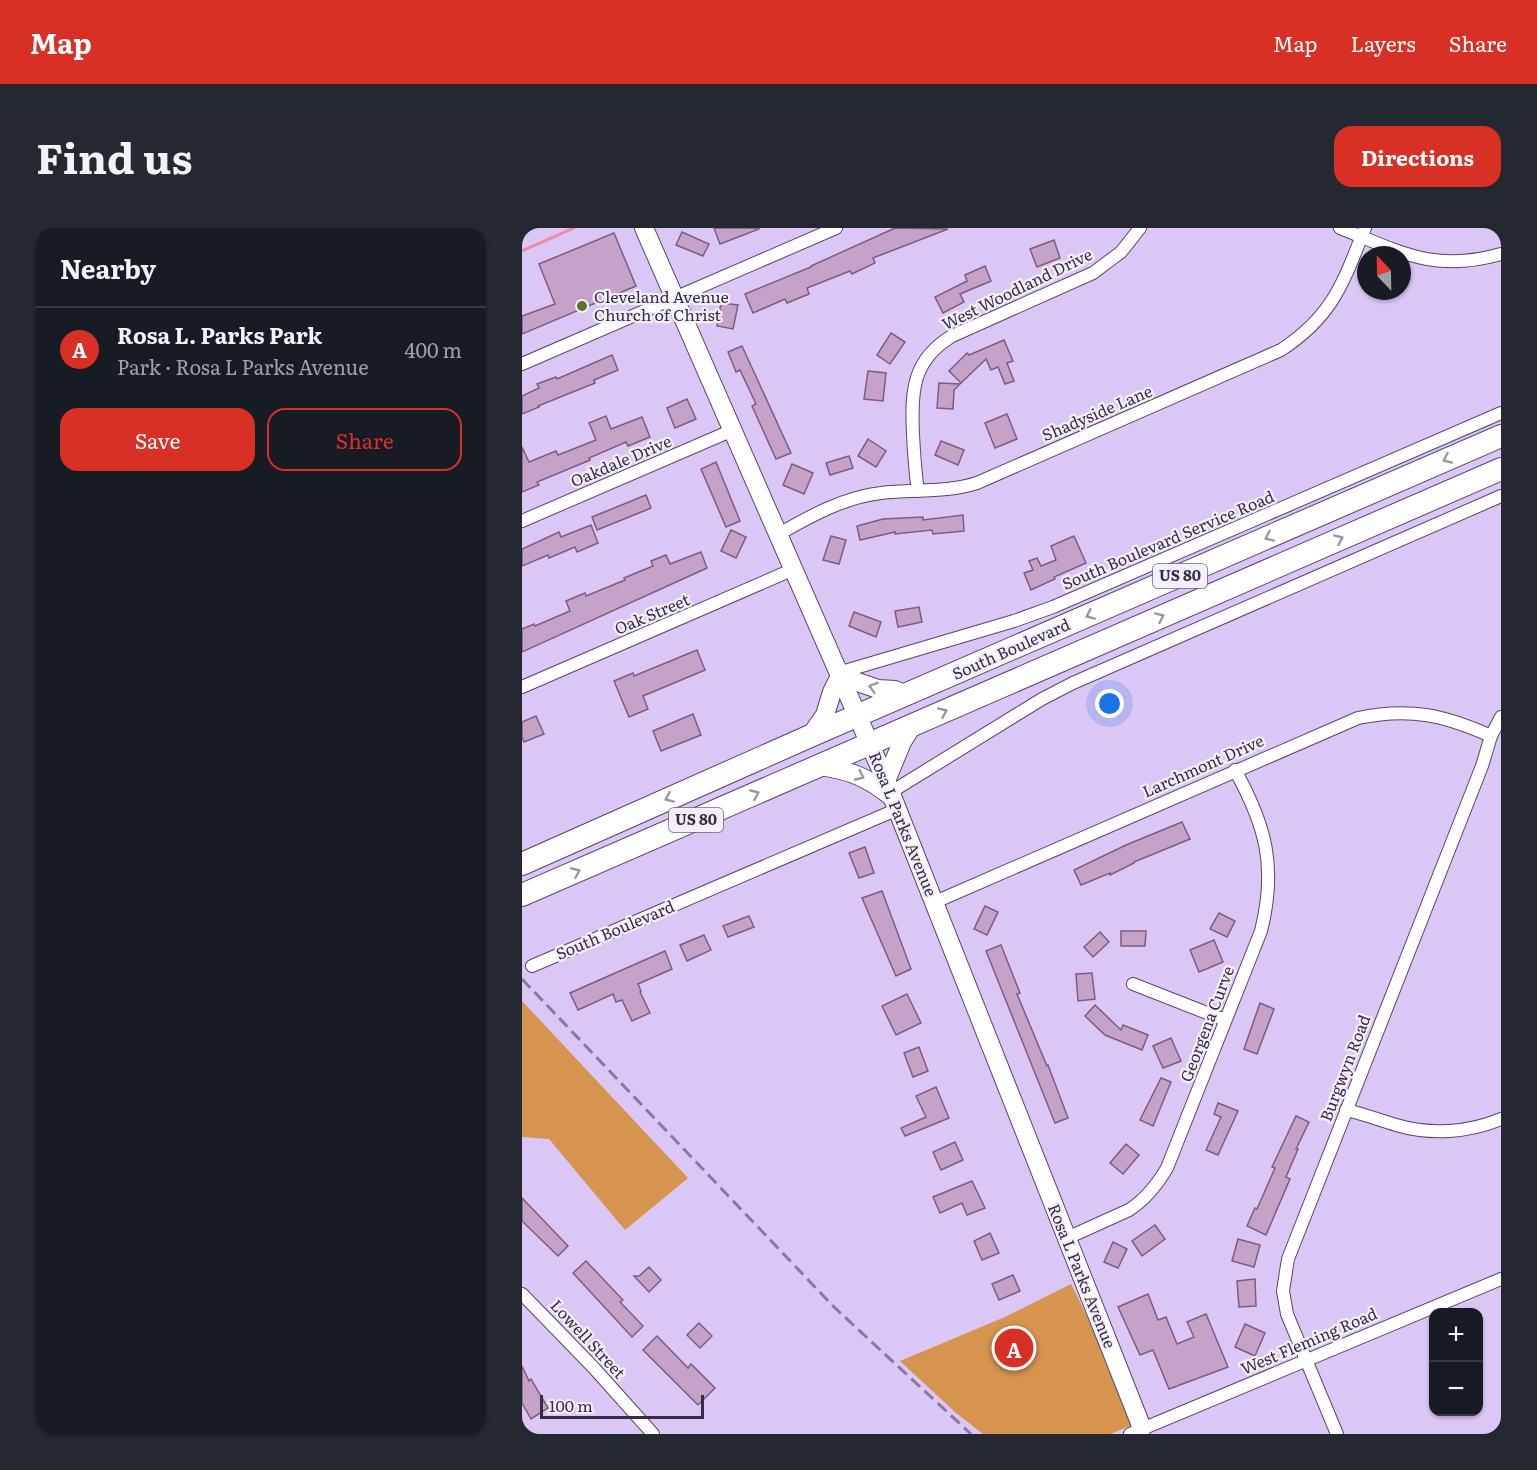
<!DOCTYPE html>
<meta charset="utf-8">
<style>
body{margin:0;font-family:Literata,serif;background:#242831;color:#f1f3f6}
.controls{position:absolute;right:18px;bottom:18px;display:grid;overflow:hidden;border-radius:12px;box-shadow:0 2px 4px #0004}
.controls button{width:54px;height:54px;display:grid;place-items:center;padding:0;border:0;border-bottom:2px solid #363941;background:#171b24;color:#f1f3f6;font:30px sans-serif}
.compass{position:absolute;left:835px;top:18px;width:54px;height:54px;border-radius:50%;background:#171b24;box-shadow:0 2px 4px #0004;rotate:338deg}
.scale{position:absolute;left:18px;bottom:15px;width:164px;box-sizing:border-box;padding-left:6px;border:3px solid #362e40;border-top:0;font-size:16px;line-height:21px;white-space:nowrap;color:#362e40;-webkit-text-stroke:4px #f5effd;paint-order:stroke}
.you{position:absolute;left:588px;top:476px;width:21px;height:21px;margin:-15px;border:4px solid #fff;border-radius:50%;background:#1a73e8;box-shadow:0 0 0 9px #1a73e833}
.badge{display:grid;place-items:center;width:39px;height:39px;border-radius:50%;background:#d93025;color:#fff;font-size:20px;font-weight:700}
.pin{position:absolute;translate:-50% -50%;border:3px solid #fff;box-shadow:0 2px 6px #0006}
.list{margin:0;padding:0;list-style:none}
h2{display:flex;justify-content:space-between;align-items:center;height:78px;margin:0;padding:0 24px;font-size:26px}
h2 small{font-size:20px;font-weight:400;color:#9ea1a6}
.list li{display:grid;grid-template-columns:39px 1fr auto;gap:18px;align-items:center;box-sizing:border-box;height:84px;padding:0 24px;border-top:2px solid #363941}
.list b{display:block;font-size:22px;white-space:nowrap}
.list p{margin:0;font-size:20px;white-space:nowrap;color:#9ea1a6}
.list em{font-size:20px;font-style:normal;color:#9ea1a6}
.actions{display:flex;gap:12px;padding:18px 24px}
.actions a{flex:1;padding:14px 0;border:2px solid #d93025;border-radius:18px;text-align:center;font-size:21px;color:#d93025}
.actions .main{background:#d93025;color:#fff}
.map{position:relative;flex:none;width:979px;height:1206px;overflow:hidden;border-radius:18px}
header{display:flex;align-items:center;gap:36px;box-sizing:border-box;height:84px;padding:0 30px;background:#d93025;color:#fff}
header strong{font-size:28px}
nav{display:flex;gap:33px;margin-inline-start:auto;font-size:21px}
.intro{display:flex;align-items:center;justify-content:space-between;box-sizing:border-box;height:144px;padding:0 36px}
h1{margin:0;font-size:42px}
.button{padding:15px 27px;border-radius:18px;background:#d93025;color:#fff;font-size:21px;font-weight:700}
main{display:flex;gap:36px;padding:0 36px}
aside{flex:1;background:#171b24;border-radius:18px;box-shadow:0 2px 4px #0004}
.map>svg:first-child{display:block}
.green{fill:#d7944f}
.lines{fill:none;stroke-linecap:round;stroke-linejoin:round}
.stream{stroke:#ee8aa2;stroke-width:3}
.building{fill:#c7a2c8;stroke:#7d5c7f;stroke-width:1.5}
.street-casing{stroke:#58466d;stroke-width:14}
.secondary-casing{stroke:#58466d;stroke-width:20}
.highway-casing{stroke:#58466d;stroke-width:24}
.street{stroke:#fff;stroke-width:12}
.secondary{stroke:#fff;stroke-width:18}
.highway{stroke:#fff;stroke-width:22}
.rail{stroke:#887a9a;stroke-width:3;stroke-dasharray:12 6;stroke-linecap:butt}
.oneway{stroke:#9a96a0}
.poi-dot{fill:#5b7426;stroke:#f5effd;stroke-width:2}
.labels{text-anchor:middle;stroke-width:4.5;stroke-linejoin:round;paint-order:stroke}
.shield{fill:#f5effd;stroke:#6f6879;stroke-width:1.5}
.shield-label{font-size:15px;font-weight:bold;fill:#362e40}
.street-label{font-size:16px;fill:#362e40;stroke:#f5effd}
.poi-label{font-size:16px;fill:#362e40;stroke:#f5effd;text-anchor:start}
</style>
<header>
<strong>Map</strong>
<nav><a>Map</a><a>Layers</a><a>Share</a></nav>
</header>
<div class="intro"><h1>Find us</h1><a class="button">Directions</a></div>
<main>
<aside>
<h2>Nearby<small></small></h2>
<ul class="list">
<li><span class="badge">A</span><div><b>Rosa L. Parks Park</b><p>Park · Rosa L Parks Avenue</p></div><em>400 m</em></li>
</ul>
<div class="actions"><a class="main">Save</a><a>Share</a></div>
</aside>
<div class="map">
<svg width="979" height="1206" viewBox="0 0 979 1206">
<rect width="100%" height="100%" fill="#dbc7f5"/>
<g class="green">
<polygon points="0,773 166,950 103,1002 27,911 0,909"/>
<path d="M 549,1056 C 573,1101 590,1150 612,1196 L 589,1206 L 461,1206 L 433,1184 L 378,1133 L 483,1089 Z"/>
</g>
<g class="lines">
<polyline class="stream" points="0,23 52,0"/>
</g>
<g class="building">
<polygon points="192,0 237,0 237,1 198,16"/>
<polygon points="373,0 426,1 351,30 353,35 330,46 328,43 285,60 287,66 265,75 263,71 231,85 223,66 289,39 289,38"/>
<polygon points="160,4 187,16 181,28 154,17"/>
<polygon points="92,5 114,58 0,106 0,88 33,76 17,36"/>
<polygon points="532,12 538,30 515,39 508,21"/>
<polygon points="463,38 469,53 438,66 442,74 421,85 413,69 445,53 443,47"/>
<polygon points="199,75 216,77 211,101 195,98"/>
<polygon points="369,105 383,114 368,136 355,127"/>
<polygon points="482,112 491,133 485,135 492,153 483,156 476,139 469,142 464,131 439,155 427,143 445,125 447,127"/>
<polygon points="220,118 269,225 254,231 230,178 234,176 218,142 214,144 206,124"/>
<polygon points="90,127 96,142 72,152 73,155 16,178 17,179 0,186 0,168 17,160 15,156 34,149 35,151"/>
<polygon points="346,143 364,145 361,173 342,171"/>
<polygon points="417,155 438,156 432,162 431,181 415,180"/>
<polygon points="165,171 174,191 153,200 145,180"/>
<polygon points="485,186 495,211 473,220 463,195"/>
<polygon points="84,188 89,201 120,189 128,209 106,218 104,214 67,230 68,232 15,254 17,257 0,264 0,219 7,234 34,223 36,227 74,212 67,195"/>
<polygon points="346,211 364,223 354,239 336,228"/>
<polygon points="419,213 442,222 436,237 413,227"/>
<polygon points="327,228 331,240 308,247 304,235"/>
<polygon points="194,234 218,293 204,299 179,241"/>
<polygon points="270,236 291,245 282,266 261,257"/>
<polygon points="124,267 129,280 75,302 70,289"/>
<polygon points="441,287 442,303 411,306 410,302 373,306 373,304 338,312 335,298 361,291 401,289 401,292"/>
<polygon points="69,297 76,315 55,324 53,319 27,330 26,327 0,338 0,321 37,304 39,309"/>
<polygon points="209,302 224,309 214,330 199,323"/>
<polygon points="309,308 324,312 317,336 301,332"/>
<polygon points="552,308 564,335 532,349 533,351 509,362 502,345 511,342 507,333 515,330 519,338 534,332 529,318"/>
<polygon points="179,324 185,340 0,424 0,401 12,396 13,398 48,383 44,373 63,365 64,368 103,352 102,350 131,338 129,333 144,327 148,336"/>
<polygon points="397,379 400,394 376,399 373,383"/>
<polygon points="332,384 359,394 354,409 327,398"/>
<polygon points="175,422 183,442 121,468 126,481 107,489 92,453 111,445 112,448"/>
<polygon points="171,486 179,507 139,523 131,503"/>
<polygon points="14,488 22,506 2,514 0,509 0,494"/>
<polygon points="660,594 668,611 612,634 612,635 588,647 588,645 559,657 552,642 604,617"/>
<polygon points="343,619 352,645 337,650 327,625"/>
<polygon points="360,663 389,741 374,748 340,670"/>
<polygon points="463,678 476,684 465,707 452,701"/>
<polygon points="697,685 713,693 705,709 688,701"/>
<polygon points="227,688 232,699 206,709 201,698"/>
<polygon points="599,703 624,703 623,718 599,718"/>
<polygon points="578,704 587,714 571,729 562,719"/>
<polygon points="182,707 189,722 165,733 158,717"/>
<polygon points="692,712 701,734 677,744 668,722"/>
<polygon points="479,717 498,765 495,766 525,838 526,837 546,890 533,895 464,723"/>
<polygon points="143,723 150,741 116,756 119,763 118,764 128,785 110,793 100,772 94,774 91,766 56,782 48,765"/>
<polygon points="570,745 573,771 556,773 554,746"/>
<polygon points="385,766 399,795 374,807 360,778"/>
<polygon points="738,775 752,781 735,826 722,821"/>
<polygon points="573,777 599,802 601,797 626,807 620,822 583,807 563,788"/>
<polygon points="649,810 659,833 641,840 631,818"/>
<polygon points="397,819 406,843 391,849 382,825"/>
<polygon points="639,850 649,854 631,898 618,892"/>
<polygon points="414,859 427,890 383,908 379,900 404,889 394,868"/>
<polygon points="696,875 716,883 696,927 684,922 699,889 692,886"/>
<polygon points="774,888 787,894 774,921 776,921 764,949 768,951 744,1007 725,998 733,980 735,981 753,940 750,939"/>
<polygon points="433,914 441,932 419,942 411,924"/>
<polygon points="604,916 617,927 601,946 588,935"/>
<polygon points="450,953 463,980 445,987 440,975 418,985 411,969"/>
<polygon points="0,970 46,1018 36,1028 0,993"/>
<polygon points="633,997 643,1011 620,1028 610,1013"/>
<polygon points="468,1005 477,1025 460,1032 452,1013"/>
<polygon points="716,1011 738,1017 732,1039 710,1033"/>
<polygon points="591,1014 605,1021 596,1040 582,1034"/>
<polygon points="64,1033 101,1072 98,1074 121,1098 110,1109 51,1045"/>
<polygon points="127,1039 139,1052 127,1064 112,1048 117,1048"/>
<polygon points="491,1047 498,1063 477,1072 470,1056"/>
<polygon points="733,1051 734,1078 717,1079 715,1053"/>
<polygon points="626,1066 636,1092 644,1089 655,1116 672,1109 665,1094 684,1086 706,1139 647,1161 631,1122 618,1127 596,1079"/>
<polygon points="177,1095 190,1108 178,1120 165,1107"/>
<polygon points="723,1096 743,1105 733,1128 713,1119"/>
<polygon points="135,1108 166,1140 169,1136 193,1160 176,1177 121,1122"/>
<polygon points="0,1138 7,1153 9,1151 26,1180 9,1191 0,1175"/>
</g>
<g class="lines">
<g class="street-casing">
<g id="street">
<path d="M 818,0 C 878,24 913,45 979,26"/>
<polyline points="0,136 314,0"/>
<path d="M 396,263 C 393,244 392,225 391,206 C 389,164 390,132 430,108 L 571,45 L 599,24 L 618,0"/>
<polyline points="0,293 211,202"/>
<path d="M 257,306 C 288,288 323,269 359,265 C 391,261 424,265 455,255 L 759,122 C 811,88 821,55 843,0"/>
<polyline points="316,445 492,393 531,379 979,185"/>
<polyline points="0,459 272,341"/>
<polyline points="369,564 520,471 551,455 979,268"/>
<path d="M 413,674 L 836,490 C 887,479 922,487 969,508"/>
<polyline points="10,738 376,581"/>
<polyline points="611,756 703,792"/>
<path d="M 824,882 C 842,886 857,892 874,897 C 908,907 946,905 979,891"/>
<path d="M 545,1010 L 607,982 C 624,971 635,957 645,940 L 739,703 C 755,639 744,598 713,542"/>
<polyline points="0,1066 71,1139 131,1206"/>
<polyline points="608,1206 979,1051"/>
<polyline points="815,1206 765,1086 761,1063 766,1031 960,538 969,508 979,489"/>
</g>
</g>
<g class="secondary-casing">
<g id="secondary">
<polyline points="122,0 364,553 620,1200"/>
<polyline points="289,507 303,487 310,464 318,448 356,461 373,462 384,467"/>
<path d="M 299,538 C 329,543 345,549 370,569"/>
<polyline points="364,553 380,514 390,498"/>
</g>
</g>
<g class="highway-casing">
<g id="highway">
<polyline points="0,636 286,509 979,208"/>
<polyline points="0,667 979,241"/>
</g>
</g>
<use href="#street" class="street"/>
<use href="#secondary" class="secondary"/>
<use href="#highway" class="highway"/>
<polyline class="rail" points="0,751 312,1079 449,1206"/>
</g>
<defs><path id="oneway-chevron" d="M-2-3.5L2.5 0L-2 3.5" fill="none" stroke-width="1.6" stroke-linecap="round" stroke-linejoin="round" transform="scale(1.5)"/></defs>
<g class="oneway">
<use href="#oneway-chevron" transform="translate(925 231) rotate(156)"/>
<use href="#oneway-chevron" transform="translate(747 309) rotate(156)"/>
<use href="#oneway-chevron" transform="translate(817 311) rotate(-24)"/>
<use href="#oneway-chevron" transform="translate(568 387) rotate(156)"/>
<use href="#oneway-chevron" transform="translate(638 389) rotate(-24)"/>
<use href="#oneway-chevron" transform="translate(351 459) rotate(-163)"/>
<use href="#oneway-chevron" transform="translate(421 484) rotate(-24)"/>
<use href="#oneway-chevron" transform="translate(338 548) rotate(25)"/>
<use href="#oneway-chevron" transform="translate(233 566) rotate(-23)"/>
<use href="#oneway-chevron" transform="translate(147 570) rotate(156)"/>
<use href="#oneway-chevron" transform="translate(54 644) rotate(-23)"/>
</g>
<circle class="poi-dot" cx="60" cy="78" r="6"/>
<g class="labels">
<g class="shield">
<rect x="631" y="336" width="54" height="24" rx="4.5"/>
<rect x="147" y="580" width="54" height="24" rx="4.5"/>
</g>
<g class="shield-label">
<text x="658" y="353">US 80</text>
<text x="174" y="597">US 80</text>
</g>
<g class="street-label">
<text transform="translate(495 61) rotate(-26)" y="6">West Woodland Drive</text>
<text transform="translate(575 185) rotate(-23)" y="6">Shadyside Lane</text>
<text transform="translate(99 233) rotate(-23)" y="6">Oakdale Drive</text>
<text transform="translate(646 312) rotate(-23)" y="6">South Boulevard Service Road</text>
<text transform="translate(130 386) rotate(-23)" y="6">Oak Street</text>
<text transform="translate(489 421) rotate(-24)" y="6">South Boulevard</text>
<text transform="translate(681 538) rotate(-24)" y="6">Larchmont Drive</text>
<text transform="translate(381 596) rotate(68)" y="6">Rosa L Parks Avenue</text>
<text transform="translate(93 702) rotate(-23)" y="6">South Boulevard</text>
<text transform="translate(685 796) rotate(-69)" y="6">Georgena Curve</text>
<text transform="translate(823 840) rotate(-69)" y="6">Burgwyn Road</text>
<text transform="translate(560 1048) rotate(68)" y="6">Rosa L Parks Avenue</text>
<text transform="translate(66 1111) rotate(47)" y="6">Lowell Street</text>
<text transform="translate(787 1113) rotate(-23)" y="6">West Fleming Road</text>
</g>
<g class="poi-label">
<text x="72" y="75">Cleveland Avenue<tspan x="72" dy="18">Church of Christ</tspan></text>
</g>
</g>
</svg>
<div class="controls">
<button>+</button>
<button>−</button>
</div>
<svg class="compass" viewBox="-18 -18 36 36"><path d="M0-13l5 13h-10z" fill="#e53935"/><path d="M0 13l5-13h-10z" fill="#9ea1a6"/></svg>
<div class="scale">100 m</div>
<div class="you"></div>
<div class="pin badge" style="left:492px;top:1120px">A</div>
</div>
</main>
